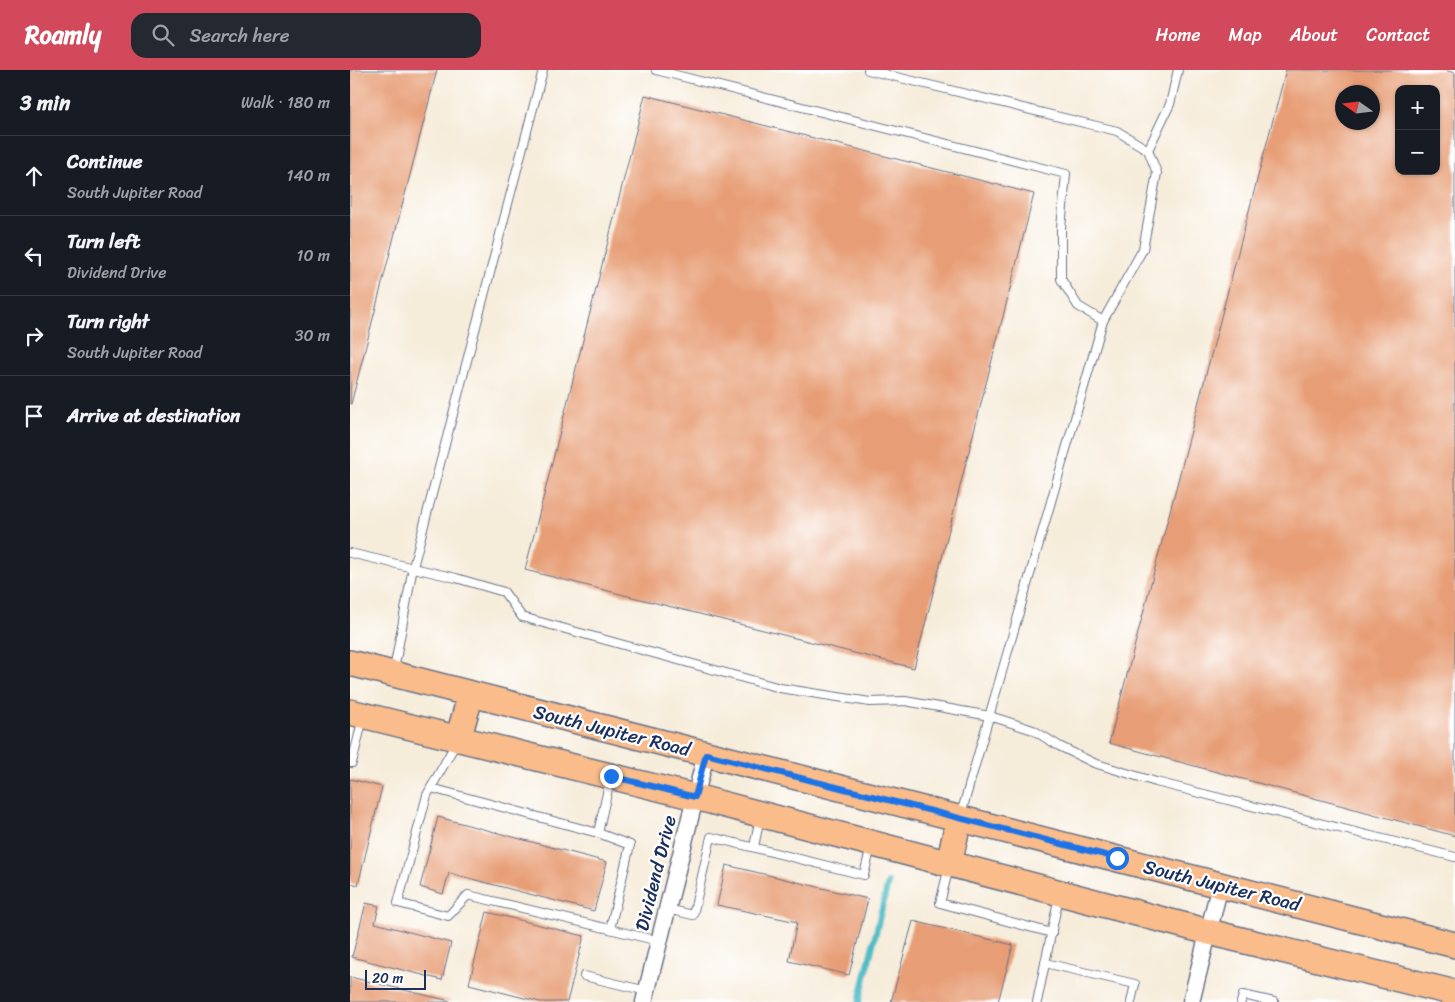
<!DOCTYPE html>
<meta charset="utf-8">
<style>
body{margin:0;font-family:Sriracha,sans-serif;background:#242831;color:#f1f3f6}
.controls{position:absolute;right:15px;top:15px;display:grid;overflow:hidden;border-radius:10px;box-shadow:0 1px 4px #0004}
.controls button{width:45px;height:45px;display:grid;place-items:center;padding:0;border:0;border-bottom:1px solid #363941;background:#171b24;color:#f1f3f6;font:25px sans-serif}
.compass{position:absolute;left:985px;top:15px;width:45px;height:45px;border-radius:50%;background:#171b24;box-shadow:0 1px 4px #0004;rotate:284deg}
.scale{position:absolute;left:15px;bottom:12px;width:61px;box-sizing:border-box;padding-left:5px;border:2px solid #1b2f5e;border-top:0;font-size:14px;line-height:18px;white-space:nowrap;color:#1b2f5e;-webkit-text-stroke:4px #fff;paint-order:stroke}
.stop{position:absolute;width:15px;height:15px;margin:-11px;border:4px solid #1a73e8;border-radius:50%;background:#fff}
.stop.end{background:#1a73e8;border-color:#fff;box-shadow:0 1px 5px #0008}
.list{margin:0;padding:0;list-style:none}
h2{display:flex;justify-content:space-between;align-items:center;height:65px;margin:0;padding:0 20px;font-size:21px}
h2 small{font-size:16px;font-weight:400;color:#9ea1a6}
.list li{display:grid;grid-template-columns:32px 1fr auto;gap:15px;align-items:center;box-sizing:border-box;height:80px;padding:0 20px;border-top:1px solid #363941}
.list b{display:block;font-size:19px;white-space:nowrap}
.list p{margin:0;font-size:16px;white-space:nowrap;color:#9ea1a6}
.list em{font-size:16px;font-style:normal;color:#9ea1a6}
.icon{flex:none;width:28px;height:28px;fill:none;stroke:currentColor;stroke-width:2;stroke-linecap:round;stroke-linejoin:round}
.map{position:relative;flex:none;width:1105px;height:932px;overflow:hidden}
header{display:flex;align-items:center;gap:30px;box-sizing:border-box;height:70px;padding:0 25px;background:#d1495b;color:#fff}
header strong{font-size:24px}
nav{display:flex;gap:28px;margin-inline-start:auto;font-size:18px}
.search{width:350px;height:45px;background:#242831;display:flex;align-items:center;gap:12px;box-sizing:border-box;padding:0 18px;border-radius:15px;color:#9ea1a6;font-size:19px}
main{display:flex}
aside{flex:1;background:#171b24}
.map>svg:first-child{display:block}
.lines{fill:none;stroke-linecap:round;stroke-linejoin:round}
.stream{stroke:#4dbbc6;stroke-width:6}
.building{fill:#e79e76;fill-rule:evenodd}
.lane-casing{stroke:#687189;stroke-width:10}
.street-casing{stroke:#687189;stroke-width:19}
.primary-casing{stroke:#687189;stroke-width:28}
.lane{stroke:#fff;stroke-width:8}
.street{stroke:#fff;stroke-width:16}
.primary{stroke:#f9bc8a;stroke-width:25}
.route{stroke:#1a73e8;stroke-width:6}
.labels{text-anchor:middle;stroke-width:4.5;stroke-linejoin:round;paint-order:stroke}
.street-label{font-size:19px;fill:#1b2f5e;stroke:#fff}
</style>
<header>
<strong>Roamly</strong>
<div class="search"><svg class="icon" aria-label="search" viewBox="0 0 24 24"><circle cx="10" cy="10" r="6"/><path d="M15 15l6 6"/></svg>Search here</div>
<nav><a>Home</a><a>Map</a><a>About</a><a>Contact</a></nav>
</header>
<main>
<aside>
<h2>3 min<small>Walk · 180 m</small></h2>
<ul class="list">
<li><svg class="icon" aria-label="ahead" viewBox="0 0 24 24"><path d="M12 20V5M6 11l6-6 6 6"/></svg><div><b>Continue</b><p>South Jupiter Road</p></div><em>140 m</em></li>
<li><svg class="icon" aria-label="left" viewBox="0 0 24 24"><path d="M17 20v-9H6M10 6l-5 5 5 5"/></svg><div><b>Turn left</b><p>Dividend Drive</p></div><em>10 m</em></li>
<li><svg class="icon" aria-label="right" viewBox="0 0 24 24"><path d="M7 20v-9h11M14 6l5 5-5 5"/></svg><div><b>Turn right</b><p>South Jupiter Road</p></div><em>30 m</em></li>
<li><svg class="icon" aria-label="arrive" viewBox="0 0 24 24"><path d="M6 21V4h12l-3 4 3 4H6"/></svg><div><b>Arrive at destination</b></div></li>
</ul>
</aside>
<div class="map">
<svg width="1105" height="932" viewBox="0 0 1105 932">
<rect width="100%" height="100%" fill="#fff"/>
<filter id="ink" filterUnits="userSpaceOnUse"><feTurbulence type="fractalNoise" baseFrequency=".02" numOctaves="2"/><feDisplacementMap in="SourceGraphic" scale="10" xChannelSelector="R" yChannelSelector="G"/><feConvolveMatrix kernelMatrix="1 2 1 2 8 2 1 2 1" color-interpolation-filters="sRGB"/></filter>
<filter id="wash" filterUnits="userSpaceOnUse"><feTurbulence type="fractalNoise" baseFrequency=".0096" numOctaves="4" result="noise"/><feDisplacementMap in="SourceGraphic" scale="20" xChannelSelector="R" yChannelSelector="G"/><feGaussianBlur stdDeviation="1.12" result="paint"/><feColorMatrix in="noise" values="0 0 0 0 0 0 0 0 0 0 0 0 0 0 0 0 0 1.4 0 .05"/><feComposite in="paint" operator="in"/></filter>
<g filter="url(#wash)">
<rect width="100%" height="100%" fill="#f6ecda"/>
<g class="lines">
<polyline class="stream" points="509,932 538,813"/>
</g>
<g id="blocks">
<g class="building">
<polygon points="0,0 87,0 1,334 0,334"/>
<path d="M 936,0 L 1094,0 L 1105,3 L 1105,766 L 759,673 ZM 1049,19 L 1086,19 L 1086,101 L 1049,101 ZM 992,22 L 1022,22 L 1022,52 L 992,52 Z"/>
<polygon points="295,25 684,124 564,598 175,500"/>
<polygon points="0,709 32,717 8,815 0,813"/>
<polygon points="88,747 257,792 244,841 99,803 93,824 70,817"/>
<polygon points="376,795 518,829 499,905 439,891 447,852 367,835"/>
<polygon points="16,833 29,836 25,853 101,873 92,910 2,887"/>
<polygon points="137,842 234,866 217,932 190,932 119,914"/>
<polygon points="563,851 663,875 648,932 541,932"/>
<polygon points="0,907 100,931 100,932 0,932"/>
</g>
</g>
</g>
<g filter="url(#ink)">
<use href="#blocks" fill-opacity="0" stroke="#687189" stroke-width="1"/>
<g class="lines">
<g class="lane-casing">
<g id="lane">
<polyline points="306,0 716,104 711,158 711,209 728,236 753,251 611,744"/>
<polyline points="518,0 767,61 798,80 807,103 793,179 753,251"/>
<polyline points="798,80 820,34 828,0"/>
<polyline points="0,483 106,508 154,522 172,547 430,618 520,632 555,631 640,646 683,660 709,676 744,693 806,712 1105,787"/>
<polyline points="44,600 63,497 193,0"/>
<polyline points="106,673 77,725 48,833 98,846 118,825 309,871"/>
<polyline points="0,693 2,693 13,648"/>
<polyline points="81,718 248,763"/>
<polyline points="404,777 410,747"/>
<polyline points="599,797 590,833 702,863"/>
<polyline points="317,839 343,845 361,767 514,805 521,776"/>
<polyline points="260,859 280,775 248,763 260,710"/>
<polyline points="695,893 785,914 781,932"/>
<polyline points="234,906 297,921"/>
<polyline points="687,932 709,826"/>
<polyline points="891,932 893,925 924,932"/>
</g>
</g>
<g class="street-casing">
<g id="street">
<polyline points="294,932 356,684"/>
<polyline points="841,932 870,815"/>
</g>
</g>
<g class="primary-casing">
<g id="primary">
<polyline points="0,593 1105,875"/>
<polyline points="0,642 345,727 859,862 1105,923"/>
<polyline points="108,669 121,624"/>
<polyline points="599,794 609,748"/>
</g>
</g>
<use href="#lane" class="lane"/>
<use href="#street" class="street"/>
<use href="#primary" class="primary"/>
</g>
</g>
<g class="lines" filter="url(#ink)">
<polyline class="route" points="261,706 345,727 356,684 767,788"/>
</g>
<g class="labels">
<g class="street-label">
<text transform="translate(262 660) rotate(14)" y="7">South Jupiter Road</text>
<text transform="translate(305 803) rotate(-76)" y="7">Dividend Drive</text>
<text transform="translate(872 815) rotate(14)" y="7">South Jupiter Road</text>
</g>
</g>
</svg>
<div class="controls">
<button>+</button>
<button>−</button>
</div>
<svg class="compass" viewBox="-18 -18 36 36"><path d="M0-13l5 13h-10z" fill="#e53935"/><path d="M0 13l5-13h-10z" fill="#9ea1a6"/></svg>
<div class="scale">20 m</div>
<div class="stop" style="left:767px;top:788px"></div>
<div class="stop end" style="left:261px;top:706px"></div>
</div>
</main>
